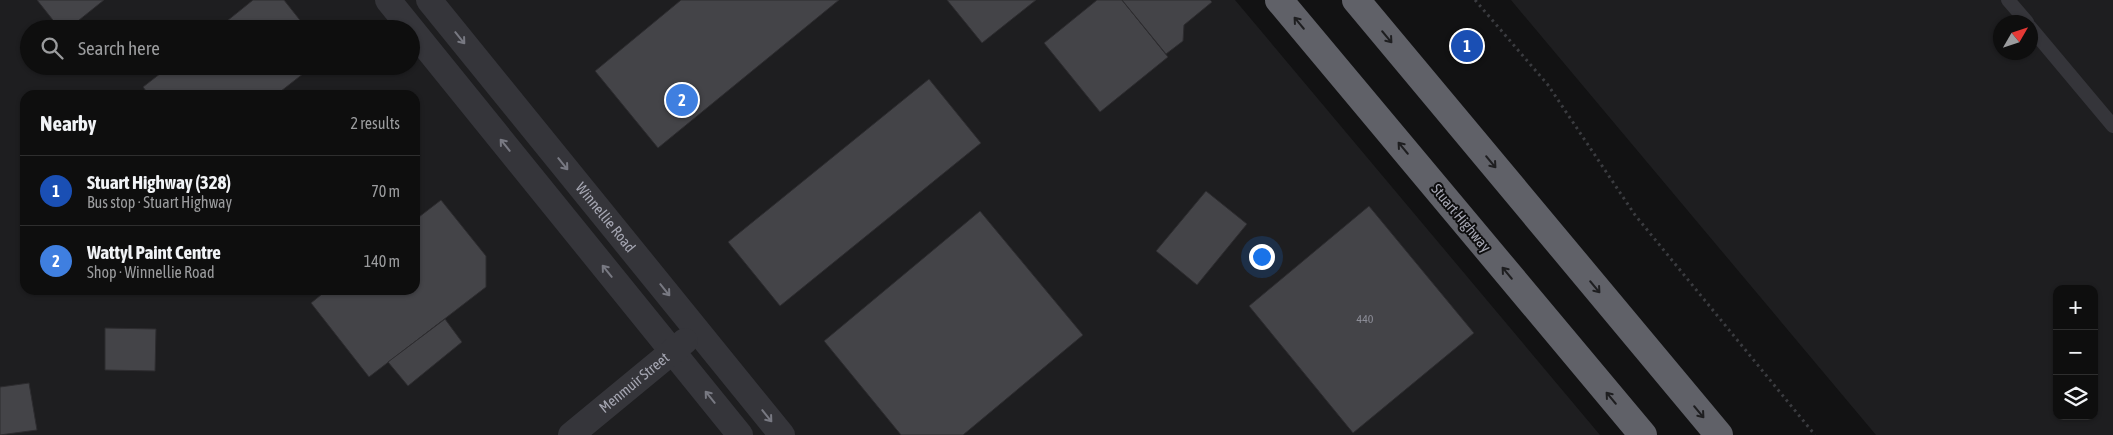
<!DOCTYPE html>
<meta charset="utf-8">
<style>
body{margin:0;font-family:"Asap Condensed",sans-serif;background:#171717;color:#f1f3f6}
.controls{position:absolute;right:15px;bottom:15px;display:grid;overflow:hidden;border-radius:10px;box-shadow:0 1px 4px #0004}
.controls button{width:45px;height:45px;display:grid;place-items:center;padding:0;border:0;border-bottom:1px solid #2e2e2e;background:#0e0e0e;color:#f1f3f6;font:25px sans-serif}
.compass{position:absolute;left:1993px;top:15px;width:45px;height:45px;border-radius:50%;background:#0e0e0e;box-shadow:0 1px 4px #0004;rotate:51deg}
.you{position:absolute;left:1261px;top:256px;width:18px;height:18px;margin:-12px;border:4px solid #fff;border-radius:50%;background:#1a73e8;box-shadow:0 0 0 8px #1a73e833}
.badge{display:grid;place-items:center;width:32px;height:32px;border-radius:50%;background:#dbc442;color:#fff;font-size:16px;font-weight:700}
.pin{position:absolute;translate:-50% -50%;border:2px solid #fff;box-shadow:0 1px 5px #0006}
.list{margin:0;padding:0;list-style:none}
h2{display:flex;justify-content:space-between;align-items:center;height:65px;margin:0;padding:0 20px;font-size:21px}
h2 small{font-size:16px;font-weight:400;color:#9b9c9e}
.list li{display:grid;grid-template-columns:32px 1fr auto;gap:15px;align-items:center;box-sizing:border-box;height:70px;padding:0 20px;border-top:1px solid #2e2e2e}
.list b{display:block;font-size:19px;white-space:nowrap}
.list p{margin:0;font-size:16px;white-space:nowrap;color:#9b9c9e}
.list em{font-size:16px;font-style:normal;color:#9b9c9e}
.icon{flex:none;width:28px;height:28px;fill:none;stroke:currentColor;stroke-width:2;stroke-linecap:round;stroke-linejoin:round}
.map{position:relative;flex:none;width:2113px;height:435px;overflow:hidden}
.search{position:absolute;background:#0e0e0e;box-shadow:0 1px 4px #0004;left:20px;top:20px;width:400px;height:55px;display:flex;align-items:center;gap:12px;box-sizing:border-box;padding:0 18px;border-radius:28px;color:#9b9c9e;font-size:19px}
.panel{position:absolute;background:#0e0e0e;box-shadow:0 1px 4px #0004;left:20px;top:90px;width:400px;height:205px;border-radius:15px}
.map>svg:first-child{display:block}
.built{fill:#1e1e20;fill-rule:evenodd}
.building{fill:#444448;stroke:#2d2c2f}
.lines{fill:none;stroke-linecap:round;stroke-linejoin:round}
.path{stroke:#3b3c40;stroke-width:3;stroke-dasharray:2.5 4;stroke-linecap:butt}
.lane{stroke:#35353a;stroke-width:14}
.street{stroke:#35353a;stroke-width:26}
.highway{stroke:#606168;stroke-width:28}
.oneway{stroke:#1e1e20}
.oneway2{stroke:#787982}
.labels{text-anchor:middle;stroke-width:4;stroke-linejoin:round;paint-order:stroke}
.number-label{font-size:12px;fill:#8d8e98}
.street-label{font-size:15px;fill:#a5a6b2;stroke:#0d0d0e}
</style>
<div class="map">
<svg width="2113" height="435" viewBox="0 0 2113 435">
<rect width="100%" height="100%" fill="#121213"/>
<g class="built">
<path d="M 0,0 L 1235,0 L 1600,435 L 0,435 ZM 29,29 L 411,29 L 411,66 L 29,66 ZM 25,95 L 415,95 L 415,290 L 25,290 Z"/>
<path d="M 1511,0 L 2113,0 L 2113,435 L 1876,435 ZM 2000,22 L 2030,22 L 2030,52 L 2000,52 ZM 2057,289 L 2094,289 L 2094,416 L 2057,416 Z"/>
</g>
<g class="building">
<polygon points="37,0 104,0 68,29 60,29"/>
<polygon points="253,0 284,0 307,29 217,29"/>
<polygon points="681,0 839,0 658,148 595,71"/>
<polygon points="947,0 1036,0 982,43"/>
<polygon points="1097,0 1122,0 1168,57 1100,112 1044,43"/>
<polygon points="1122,0 1210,0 1212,2 1184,25 1183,41 1166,54"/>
<polygon points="170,66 313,66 276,95 149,95 143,87"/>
<polygon points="929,79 981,143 780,306 728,242"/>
<polygon points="1206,191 1247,224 1197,285 1156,251"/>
<polygon points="441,200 486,256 486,287 369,377 311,303 327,290 415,290 415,220"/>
<polygon points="1369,206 1474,333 1353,433 1249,306"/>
<polygon points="980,211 1083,335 963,435 901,435 824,341"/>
<polygon points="445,319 462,342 408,386 388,362"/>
<polygon points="105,328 156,329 155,371 105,370"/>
<polygon points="29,383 37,430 0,435 0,387"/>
</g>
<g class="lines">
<polyline class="path" points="1475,0 1548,85 1635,215 1815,435"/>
<g class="lane">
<polyline points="2008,0 2027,22"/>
<polyline points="2030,27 2113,126"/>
</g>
<g class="street">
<polyline points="388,0 740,435"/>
<path id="s1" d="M 429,0 L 782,435"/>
<path id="s2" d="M 571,435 L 685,341"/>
</g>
<g class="highway">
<polyline points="1279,0 1643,435"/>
<polyline points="1356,0 1719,435"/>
</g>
</g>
<defs><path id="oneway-shaft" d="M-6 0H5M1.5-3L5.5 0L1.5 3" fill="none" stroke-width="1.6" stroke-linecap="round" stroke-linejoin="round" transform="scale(1.25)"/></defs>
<g class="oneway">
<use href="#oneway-shaft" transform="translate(1299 23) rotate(-130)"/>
<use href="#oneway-shaft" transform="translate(1387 37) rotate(50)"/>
<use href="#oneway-shaft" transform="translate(1403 148) rotate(-130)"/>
<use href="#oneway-shaft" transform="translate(1491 162) rotate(50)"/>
<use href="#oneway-shaft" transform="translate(1507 273) rotate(-130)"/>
<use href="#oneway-shaft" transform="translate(1595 287) rotate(50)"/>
<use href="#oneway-shaft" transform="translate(1611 398) rotate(-130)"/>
<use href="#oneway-shaft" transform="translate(1699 412) rotate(50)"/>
</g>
<g class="oneway2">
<use href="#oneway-shaft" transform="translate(460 38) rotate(51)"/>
<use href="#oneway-shaft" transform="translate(505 145) rotate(-129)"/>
<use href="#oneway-shaft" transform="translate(563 164) rotate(51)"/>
<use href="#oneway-shaft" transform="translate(607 271) rotate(-129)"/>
<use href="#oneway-shaft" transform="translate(665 290) rotate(51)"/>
<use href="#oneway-shaft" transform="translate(710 397) rotate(-129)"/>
<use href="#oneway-shaft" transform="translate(767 416) rotate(51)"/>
</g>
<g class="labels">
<g class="number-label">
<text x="1365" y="323">440</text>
</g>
<g class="street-label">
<text dy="5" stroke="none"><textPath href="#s1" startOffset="280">Winnellie Road</textPath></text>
<text transform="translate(1461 218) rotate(50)" y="5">Stuart Highway</text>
<text dy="5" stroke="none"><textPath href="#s2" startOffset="82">Menmuir Street</textPath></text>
</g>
</g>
</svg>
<div class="controls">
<button>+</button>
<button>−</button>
<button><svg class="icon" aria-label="layers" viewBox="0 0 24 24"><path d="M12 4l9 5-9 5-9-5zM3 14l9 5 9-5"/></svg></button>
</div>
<svg class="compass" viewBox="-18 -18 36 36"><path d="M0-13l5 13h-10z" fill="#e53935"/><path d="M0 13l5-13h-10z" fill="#9b9c9e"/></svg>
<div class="you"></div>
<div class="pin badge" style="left:1467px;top:46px;background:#1a4fb4">1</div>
<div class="pin badge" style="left:682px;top:100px;background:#3f7fe0">2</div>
<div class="search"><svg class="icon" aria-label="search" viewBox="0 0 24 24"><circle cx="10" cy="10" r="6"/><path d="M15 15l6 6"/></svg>Search here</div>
<section class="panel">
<h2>Nearby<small>2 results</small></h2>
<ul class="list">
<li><span class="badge" style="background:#1a4fb4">1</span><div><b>Stuart Highway (328)</b><p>Bus stop · Stuart Highway</p></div><em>70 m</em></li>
<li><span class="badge" style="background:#3f7fe0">2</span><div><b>Wattyl Paint Centre</b><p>Shop · Winnellie Road</p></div><em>140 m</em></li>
</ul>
</section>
</div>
